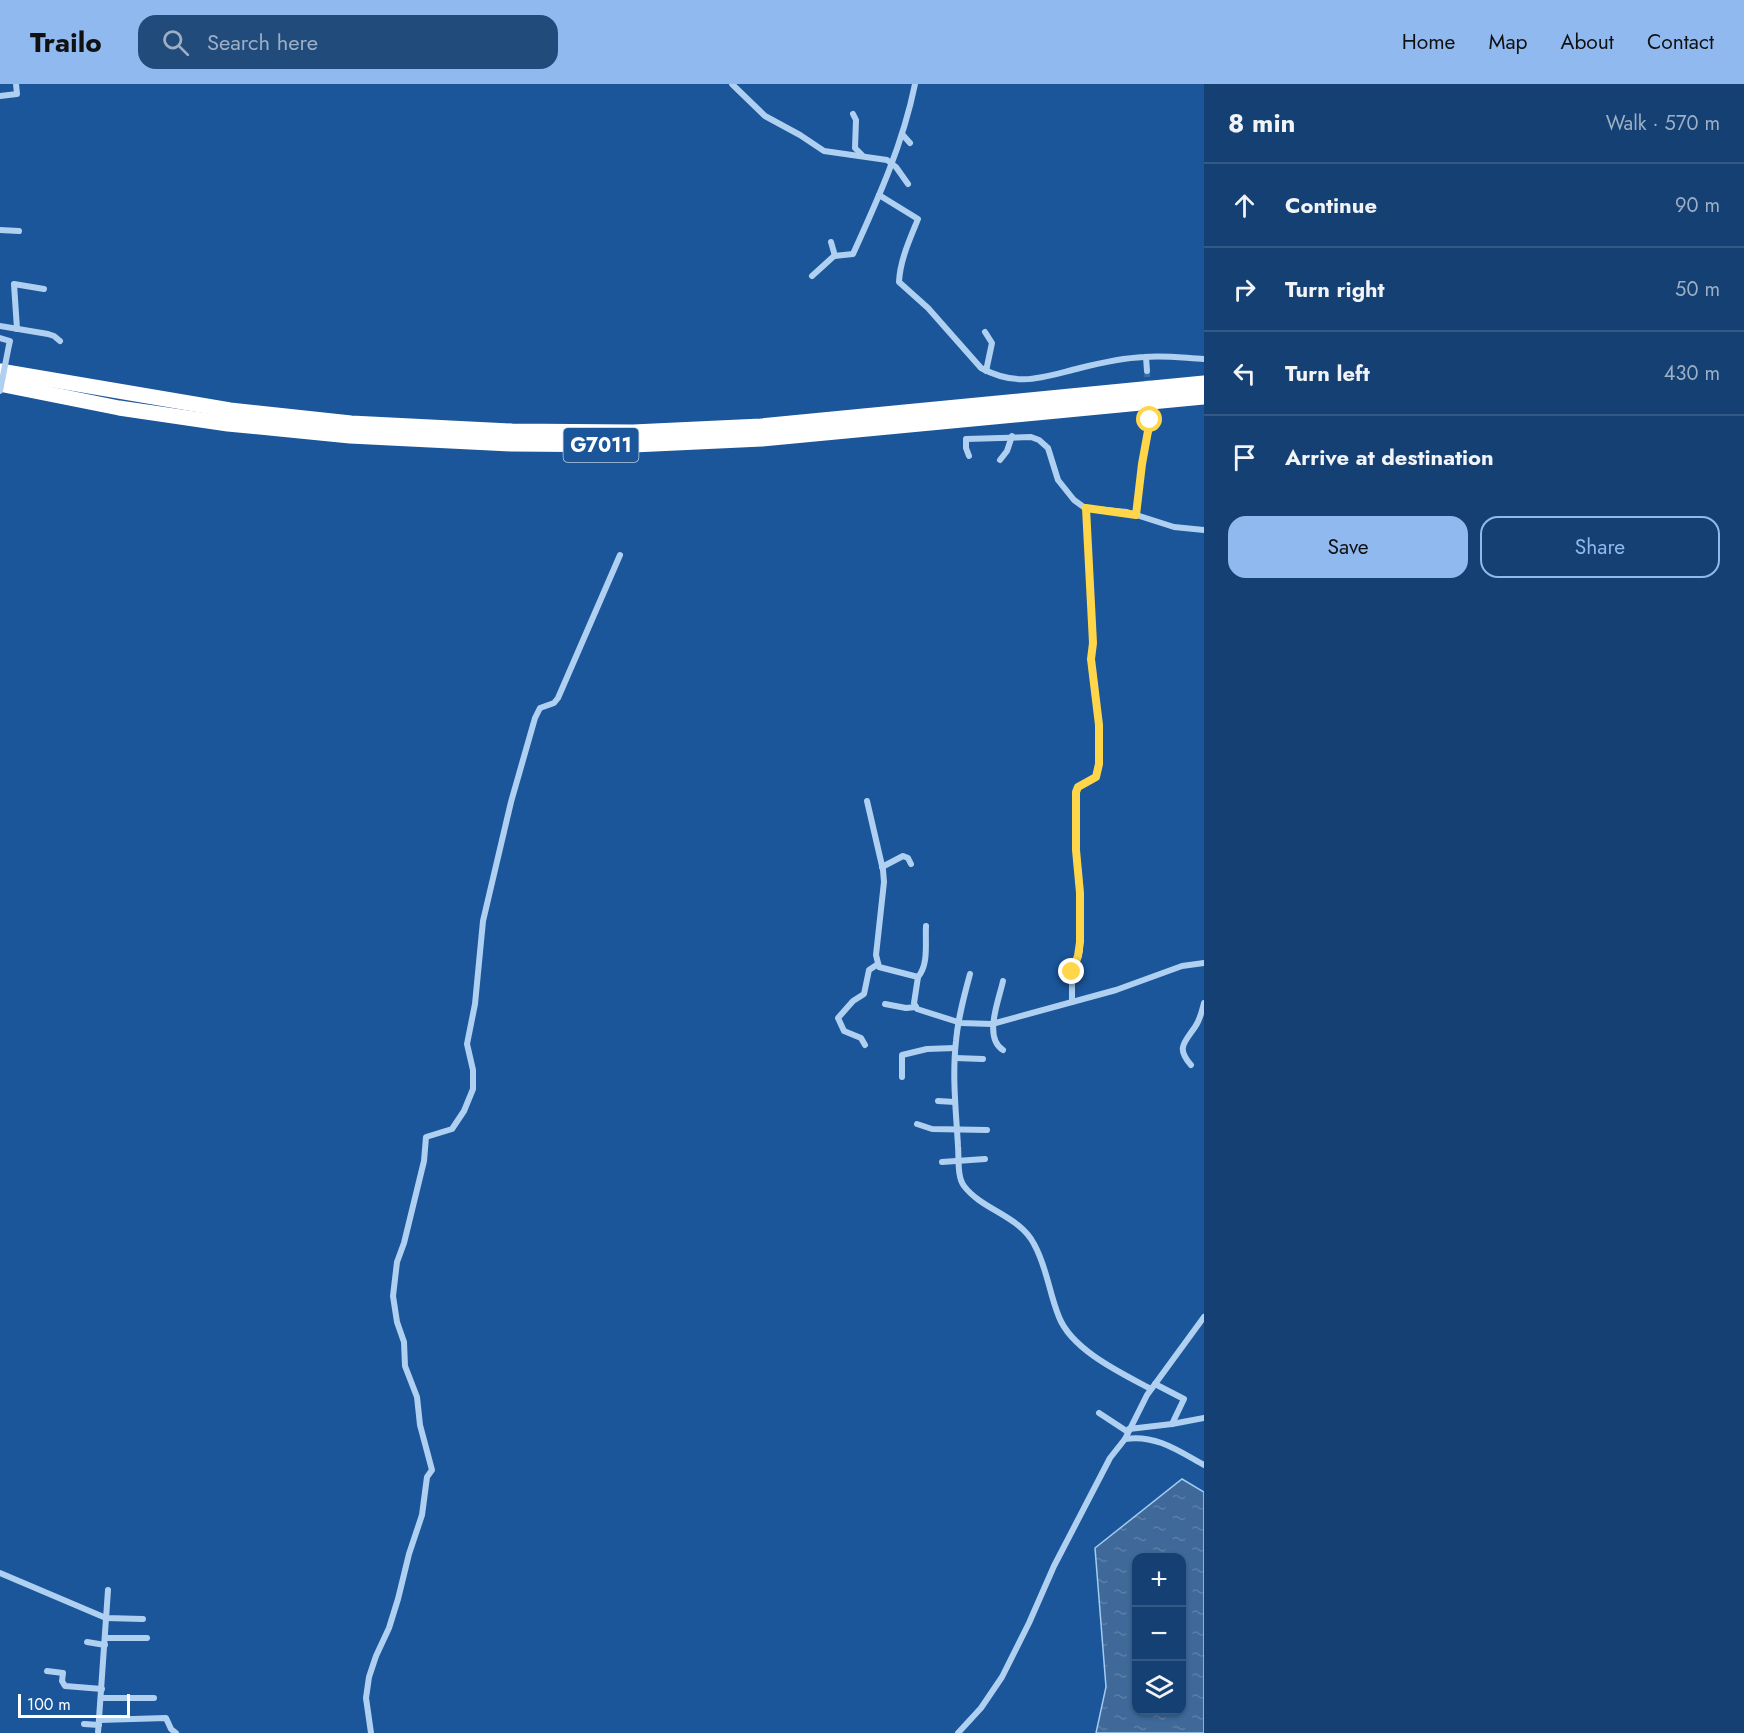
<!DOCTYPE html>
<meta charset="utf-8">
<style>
body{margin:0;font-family:Jost,sans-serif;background:#214b7b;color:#f1f3f6}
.controls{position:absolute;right:18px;bottom:18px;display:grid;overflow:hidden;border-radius:12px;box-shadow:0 2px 4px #0004}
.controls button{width:54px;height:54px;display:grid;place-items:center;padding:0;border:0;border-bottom:2px solid #335985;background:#144073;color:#f1f3f6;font:30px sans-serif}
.scale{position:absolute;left:18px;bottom:15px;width:112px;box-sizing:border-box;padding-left:6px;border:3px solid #fff;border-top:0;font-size:16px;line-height:21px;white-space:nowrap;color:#fff;-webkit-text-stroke:4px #1a5699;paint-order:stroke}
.stop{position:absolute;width:18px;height:18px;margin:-14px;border:4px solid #ffd54a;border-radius:50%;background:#fff}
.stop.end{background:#ffd54a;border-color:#fff;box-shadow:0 2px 6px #0008}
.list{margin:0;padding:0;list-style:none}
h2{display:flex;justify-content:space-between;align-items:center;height:78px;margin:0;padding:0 24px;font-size:26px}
h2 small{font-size:20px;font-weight:400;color:#9dafc4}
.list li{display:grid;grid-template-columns:39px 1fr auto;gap:18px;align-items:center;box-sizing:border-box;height:84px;padding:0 24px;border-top:2px solid #335985}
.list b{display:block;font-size:22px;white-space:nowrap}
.list em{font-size:20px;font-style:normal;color:#9dafc4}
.actions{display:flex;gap:12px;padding:18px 24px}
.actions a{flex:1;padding:14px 0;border:2px solid #90b9f0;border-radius:18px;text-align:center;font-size:21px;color:#90b9f0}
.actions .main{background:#90b9f0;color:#111}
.icon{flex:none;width:33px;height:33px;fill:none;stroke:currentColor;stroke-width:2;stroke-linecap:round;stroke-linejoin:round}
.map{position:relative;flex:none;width:1204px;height:1649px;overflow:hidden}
header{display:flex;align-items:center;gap:36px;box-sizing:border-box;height:84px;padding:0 30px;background:#90b9f0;color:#111}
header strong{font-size:28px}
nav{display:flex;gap:33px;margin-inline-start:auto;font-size:21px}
.search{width:420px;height:54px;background:#214b7b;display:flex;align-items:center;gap:15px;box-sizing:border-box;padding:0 21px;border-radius:18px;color:#9dafc4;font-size:22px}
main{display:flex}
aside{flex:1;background:#144073}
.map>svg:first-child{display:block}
.water{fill:url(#water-ripples);stroke:#a3cbf3;stroke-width:1.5;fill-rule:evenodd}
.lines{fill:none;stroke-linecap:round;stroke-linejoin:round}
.minor-tunnel{stroke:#3c6fa8;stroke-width:6;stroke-dasharray:6 3;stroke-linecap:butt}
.minor{stroke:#b0d0f1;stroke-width:6}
.motorway{stroke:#fff;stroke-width:15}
.minor-bridge{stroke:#b0d0f1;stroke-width:6}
.route{stroke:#ffd54a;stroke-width:8}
.labels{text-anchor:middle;stroke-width:4.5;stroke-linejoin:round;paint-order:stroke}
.shield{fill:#1a5699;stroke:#bacce0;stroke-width:1.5}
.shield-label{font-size:20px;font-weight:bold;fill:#fff}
</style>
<header>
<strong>Trailo</strong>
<div class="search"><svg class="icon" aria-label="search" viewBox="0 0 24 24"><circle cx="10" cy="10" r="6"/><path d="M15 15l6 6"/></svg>Search here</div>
<nav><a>Home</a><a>Map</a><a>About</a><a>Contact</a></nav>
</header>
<main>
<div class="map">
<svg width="1204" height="1649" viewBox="0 0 1204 1649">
<defs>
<pattern id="water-ripples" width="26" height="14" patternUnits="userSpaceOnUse" patternTransform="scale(1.5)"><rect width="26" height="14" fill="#3e6998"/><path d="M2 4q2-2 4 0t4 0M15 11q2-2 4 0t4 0" fill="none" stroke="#5b80a7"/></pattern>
</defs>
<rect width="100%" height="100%" fill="#1a5699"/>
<path class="water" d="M 1182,1395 L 1204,1408 L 1204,1649 L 1096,1649 L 1106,1603 L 1095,1464 ZM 1136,1474 L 1182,1474 L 1182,1626 L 1136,1626 Z"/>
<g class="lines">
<polyline class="minor-tunnel" points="1147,287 1148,305"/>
<g class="minor">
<polyline points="732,0 765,32 800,51 824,67 887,76 896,83 908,100"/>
<polyline points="0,12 17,10 16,0"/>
<polyline points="853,30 856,36 855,64 862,71"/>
<polyline points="902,50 910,59"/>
<path d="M 879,111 L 918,135 C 910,155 900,176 899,198 L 928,224 L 981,284 C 1018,304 1043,293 1080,284 C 1100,279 1123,274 1144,273 C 1164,271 1184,274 1204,275"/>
<polyline points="0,146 19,147"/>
<polyline points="831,158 835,172"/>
<path d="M 812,192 L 834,172 L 853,170 C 878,115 903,60 915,0"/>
<polyline points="0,242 48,250 54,252 60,257"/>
<polyline points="17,245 14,200 44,205"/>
<polyline points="985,248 992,259 986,287"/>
<polyline points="0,254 10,257 9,261"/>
<polyline points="1146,273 1147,287"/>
<polyline points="969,372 966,364 966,355 1031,353 1039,356 1048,364 1058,396 1074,416 1085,424 1127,428 1174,443 1204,446"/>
<polyline points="1000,376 1007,367 1012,352"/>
<polyline points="1136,431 1142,380 1150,341 1150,332"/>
<polyline points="867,717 883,786 884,798 876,871 879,883 918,893 914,919 917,925 961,939 992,940 1116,906 1182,882 1204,879"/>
<polyline points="882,783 903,772 908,774 911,780"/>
<path d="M 970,890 C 964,912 958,934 956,957 C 952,992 956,1027 958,1062 C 959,1074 957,1093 964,1102 C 982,1126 1020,1132 1034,1160 C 1047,1183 1049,1209 1059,1233 C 1072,1266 1121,1289 1151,1305"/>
<path d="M 918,893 C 929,880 925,859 926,842"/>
<path d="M 1003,897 C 999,916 983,953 1003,966"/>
<path d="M 1072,918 L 1072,888 L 1080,867 L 1080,809 L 1076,766 L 1076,708 L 1078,703 L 1096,693 C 1103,668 1098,628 1094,602 C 1092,587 1090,574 1093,559 L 1086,425"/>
<polyline points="885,920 906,924 916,923"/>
<polyline points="865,961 861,954 844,947 838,934 853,917 864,910 869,886 878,880"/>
<polyline points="955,974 983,975"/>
<path d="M 1191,981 C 1176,964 1184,959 1195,943 C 1200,936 1202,927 1204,919"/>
<polyline points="902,993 902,971 927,965 955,964"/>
<polyline points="938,1017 955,1018"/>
<polyline points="917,1040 932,1045 987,1046"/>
<polyline points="942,1078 985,1075"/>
<polyline points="1155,1300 1184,1315 1172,1340"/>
<polyline points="1099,1329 1128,1348"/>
<polyline points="1129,1345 1172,1340 1204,1334"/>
<polyline points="1125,1355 1147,1311 1204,1233"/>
<polyline points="0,1489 106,1534 143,1535"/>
<polyline points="105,1554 147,1554"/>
<polyline points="87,1558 105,1561"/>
<polyline points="47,1587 63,1589 62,1597 65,1602 102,1605"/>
<polyline points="101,1614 154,1614"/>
<polyline points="99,1636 166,1634 171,1645 176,1649"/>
<polyline points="84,1640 99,1641"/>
<polyline points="98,1649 108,1506"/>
<polyline points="371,1649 366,1614 369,1593 376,1572 389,1544 398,1515 409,1470 422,1431 427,1393 432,1386 420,1341 417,1313 405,1282 404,1258 397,1238 393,1212 397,1178 404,1159 424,1077 426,1053 452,1045 464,1027 473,1005 473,986 467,960 475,920 483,837 511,718 535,634 540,624 554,619 558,614 620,471"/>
<path d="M 958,1649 L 981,1624 L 1002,1593 L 1029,1539 L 1054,1482 L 1110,1374 L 1125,1355 C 1155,1350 1179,1367 1204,1381"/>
</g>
<g class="motorway">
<polyline points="0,287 230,326 351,339 512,347 633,348 761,342 1204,299"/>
<polyline points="0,300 119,324 228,340 350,352 511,360 633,361 762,355 1204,313"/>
</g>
<polyline class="minor-bridge" points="0,307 9,261"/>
</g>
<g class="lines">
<polyline class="route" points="1072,888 1078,872 1080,858 1080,809 1076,766 1076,708 1078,703 1096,693 1099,680 1099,641 1091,575 1093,559 1086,424 1136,431 1142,380 1150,336"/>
</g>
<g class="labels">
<rect class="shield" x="563.5" y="344" width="75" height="34" rx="4.5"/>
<g class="shield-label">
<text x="601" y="368">G7011</text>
</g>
</g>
</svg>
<div class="controls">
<button>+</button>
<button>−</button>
<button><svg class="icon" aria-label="layers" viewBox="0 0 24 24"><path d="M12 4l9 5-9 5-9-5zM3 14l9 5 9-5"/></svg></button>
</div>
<div class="scale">100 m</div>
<div class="stop" style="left:1150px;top:336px"></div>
<div class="stop end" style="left:1072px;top:888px"></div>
</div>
<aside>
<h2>8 min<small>Walk · 570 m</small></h2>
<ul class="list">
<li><svg class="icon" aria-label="ahead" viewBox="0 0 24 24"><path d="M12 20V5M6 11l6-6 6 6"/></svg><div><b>Continue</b></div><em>90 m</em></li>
<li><svg class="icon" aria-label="right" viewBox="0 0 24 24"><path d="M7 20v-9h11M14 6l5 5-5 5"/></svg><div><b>Turn right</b></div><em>50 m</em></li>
<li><svg class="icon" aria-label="left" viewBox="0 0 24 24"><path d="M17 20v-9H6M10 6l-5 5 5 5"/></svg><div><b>Turn left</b></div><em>430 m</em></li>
<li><svg class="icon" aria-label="arrive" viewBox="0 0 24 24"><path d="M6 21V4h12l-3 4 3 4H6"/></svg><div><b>Arrive at destination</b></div></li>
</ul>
<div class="actions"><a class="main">Save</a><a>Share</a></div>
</aside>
</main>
